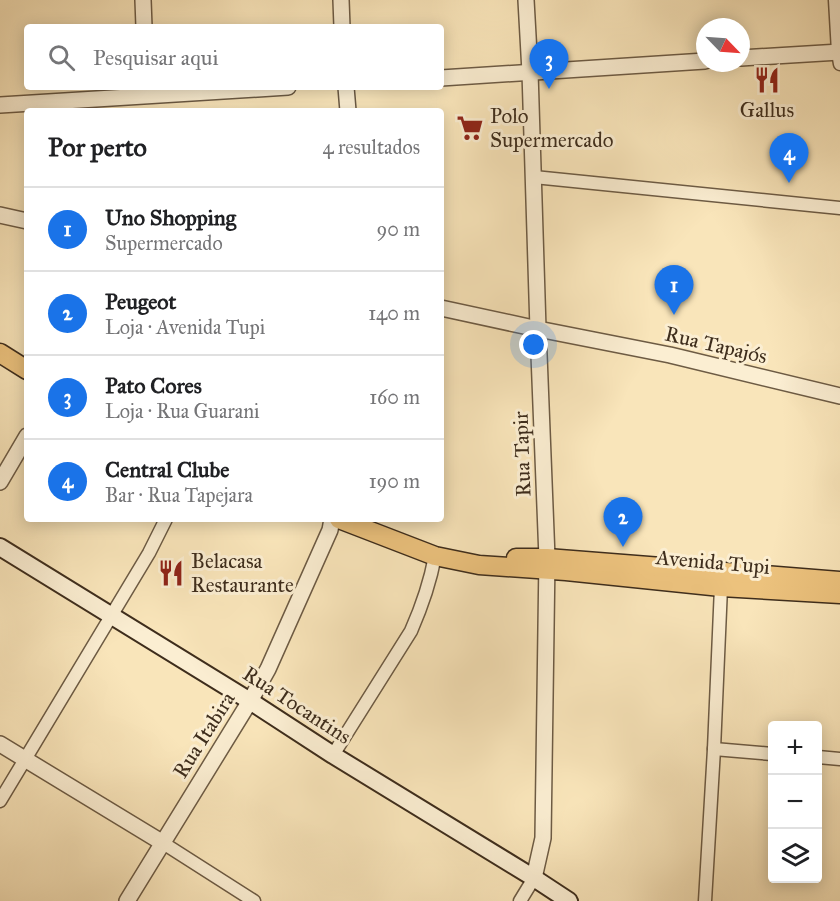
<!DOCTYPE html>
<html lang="pt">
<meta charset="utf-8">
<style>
body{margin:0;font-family:"IM FELL Great Primer",serif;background:#f2f2f2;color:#202124}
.controls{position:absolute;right:18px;bottom:18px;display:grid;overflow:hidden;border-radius:6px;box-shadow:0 3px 15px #0003}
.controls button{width:54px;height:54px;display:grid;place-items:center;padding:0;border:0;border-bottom:2px solid #e0e0e0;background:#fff;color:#202124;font:30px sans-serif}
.compass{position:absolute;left:696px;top:18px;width:54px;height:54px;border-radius:50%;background:#fff;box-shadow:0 3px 15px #0003;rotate:115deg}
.you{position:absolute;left:534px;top:345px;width:21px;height:21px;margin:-15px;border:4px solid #fff;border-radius:50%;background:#1a73e8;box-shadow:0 0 0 9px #1a73e833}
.badge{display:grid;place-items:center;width:39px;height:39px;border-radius:50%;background:#1a73e8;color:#fff;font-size:20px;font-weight:700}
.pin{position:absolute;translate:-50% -50px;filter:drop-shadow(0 2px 3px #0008)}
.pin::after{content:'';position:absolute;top:32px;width:21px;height:18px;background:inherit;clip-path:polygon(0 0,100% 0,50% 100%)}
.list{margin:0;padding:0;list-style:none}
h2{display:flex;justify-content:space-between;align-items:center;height:78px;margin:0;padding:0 24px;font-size:26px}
h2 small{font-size:20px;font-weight:400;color:#757577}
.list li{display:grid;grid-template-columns:39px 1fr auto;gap:18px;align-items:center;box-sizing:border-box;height:84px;padding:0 24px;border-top:2px solid #e0e0e0}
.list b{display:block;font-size:22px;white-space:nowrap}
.list p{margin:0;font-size:20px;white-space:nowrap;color:#757577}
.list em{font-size:20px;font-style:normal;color:#757577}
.icon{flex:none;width:33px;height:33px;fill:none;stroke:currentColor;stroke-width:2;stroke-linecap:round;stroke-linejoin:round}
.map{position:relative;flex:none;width:840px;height:901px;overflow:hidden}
.search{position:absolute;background:#fff;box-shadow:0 3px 15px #0003;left:24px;top:24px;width:420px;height:66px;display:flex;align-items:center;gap:15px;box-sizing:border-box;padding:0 21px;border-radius:6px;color:#757577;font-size:22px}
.panel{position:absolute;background:#fff;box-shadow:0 3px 15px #0003;left:24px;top:108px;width:420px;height:414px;border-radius:6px}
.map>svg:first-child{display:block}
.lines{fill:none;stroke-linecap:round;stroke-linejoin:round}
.minor-casing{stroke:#6d5b44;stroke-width:15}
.tertiary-casing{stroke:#6d5b44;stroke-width:18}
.secondary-casing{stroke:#3e2d1c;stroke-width:20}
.primary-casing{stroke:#3e2d1c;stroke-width:21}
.minor{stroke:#fbeed2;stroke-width:12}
.tertiary{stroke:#fbeed2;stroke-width:15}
.secondary{stroke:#fbeed2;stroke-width:16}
.primary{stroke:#ecc27d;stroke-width:18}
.labels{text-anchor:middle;stroke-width:6;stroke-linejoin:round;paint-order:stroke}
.poi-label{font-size:21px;fill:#3e2d1c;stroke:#fbeed2;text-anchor:start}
.street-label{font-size:21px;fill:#3e2d1c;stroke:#fbeed2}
</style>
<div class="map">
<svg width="840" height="901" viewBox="0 0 840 901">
<rect width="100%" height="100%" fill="#f9e5ba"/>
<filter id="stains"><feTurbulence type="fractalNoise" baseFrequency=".00333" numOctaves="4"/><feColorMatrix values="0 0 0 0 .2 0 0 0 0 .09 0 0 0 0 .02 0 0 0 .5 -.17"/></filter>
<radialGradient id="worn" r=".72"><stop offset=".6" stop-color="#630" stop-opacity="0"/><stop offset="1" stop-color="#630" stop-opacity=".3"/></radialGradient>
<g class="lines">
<g class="minor-casing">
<g id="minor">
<polyline points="835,0 838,52 840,64"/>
<polyline points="534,177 840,208"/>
<polyline points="714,749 772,754"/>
<path d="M 333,755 L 411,631 C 422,606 430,583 435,556"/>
<polyline points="818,757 840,759"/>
<polyline points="0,801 149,553 166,519"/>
<polyline points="163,843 254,901"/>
<polyline points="520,901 534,878"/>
<polyline points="705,901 714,749 721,587"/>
</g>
</g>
<g class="tertiary-casing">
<g id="tertiary">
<polyline points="143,0 144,27"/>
<polyline points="341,0 342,27"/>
<polyline points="526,0 530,72 538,329 547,558 543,838 534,878"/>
<polyline points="741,58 840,52"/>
<polyline points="441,78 705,61"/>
<polyline points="346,87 348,111"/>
<polyline points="0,105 288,87"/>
<polyline points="0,215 27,221"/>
<polyline points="441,308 538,329 670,355 840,396"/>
<polyline points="0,482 27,436"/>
<polyline points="0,744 163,843"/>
<polyline points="127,901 250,701 268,669 330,530 332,519"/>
</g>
</g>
<g class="secondary-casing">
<polyline id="secondary" points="0,547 250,701 333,755 534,878 569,901"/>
</g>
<g class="primary-casing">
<g id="primary">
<polyline points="0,353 27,370"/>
<polyline points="339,519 435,556 479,565 566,571 721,587 840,594"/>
<polyline points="516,558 547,558 840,581"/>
</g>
</g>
<use href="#minor" class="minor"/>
<use href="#tertiary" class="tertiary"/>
<use href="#secondary" class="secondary"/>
<use href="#primary" class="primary"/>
</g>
<defs>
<g id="restaurant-bare" transform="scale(2.07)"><path d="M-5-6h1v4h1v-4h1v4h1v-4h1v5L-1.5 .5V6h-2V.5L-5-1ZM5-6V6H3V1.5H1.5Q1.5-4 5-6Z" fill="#8f2418" stroke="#fbeed2" stroke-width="2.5" paint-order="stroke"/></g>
<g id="supermarket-bare" transform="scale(2.07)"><path d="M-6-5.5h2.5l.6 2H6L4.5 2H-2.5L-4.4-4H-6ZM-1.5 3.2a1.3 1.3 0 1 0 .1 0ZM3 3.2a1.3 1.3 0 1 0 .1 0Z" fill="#8f2418" stroke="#fbeed2" stroke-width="2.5" paint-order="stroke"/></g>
</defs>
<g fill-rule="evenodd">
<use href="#restaurant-bare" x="767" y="80"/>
<use href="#supermarket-bare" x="470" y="128"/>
<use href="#restaurant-bare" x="171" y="573"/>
</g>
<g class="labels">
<g class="poi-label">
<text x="767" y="117" text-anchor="middle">Gallus</text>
<text x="490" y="123">Polo<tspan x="490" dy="24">Supermercado</tspan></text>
<text x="191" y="568">Belacasa<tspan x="191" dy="24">Restaurante</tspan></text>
</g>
<g class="street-label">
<text transform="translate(716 345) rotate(13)" y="7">Rua Tapajós</text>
<text transform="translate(522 454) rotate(-92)" y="7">Rua Tapir</text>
<text transform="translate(713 562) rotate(5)" y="7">Avenida Tupi</text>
<text transform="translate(297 705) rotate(33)" y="7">Rua Tocantins</text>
<text transform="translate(204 735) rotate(-58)" y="7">Rua Itabira</text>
</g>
</g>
<rect width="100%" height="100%" filter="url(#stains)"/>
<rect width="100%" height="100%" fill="url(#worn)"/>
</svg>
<div class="controls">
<button>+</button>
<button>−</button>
<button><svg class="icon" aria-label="layers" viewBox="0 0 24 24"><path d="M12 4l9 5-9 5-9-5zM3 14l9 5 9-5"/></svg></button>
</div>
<svg class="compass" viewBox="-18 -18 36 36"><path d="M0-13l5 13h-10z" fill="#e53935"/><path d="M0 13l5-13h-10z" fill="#757577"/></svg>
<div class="you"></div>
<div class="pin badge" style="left:674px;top:315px">1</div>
<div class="pin badge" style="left:623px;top:547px">2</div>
<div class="pin badge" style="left:549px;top:89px">3</div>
<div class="pin badge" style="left:789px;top:183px">4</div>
<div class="search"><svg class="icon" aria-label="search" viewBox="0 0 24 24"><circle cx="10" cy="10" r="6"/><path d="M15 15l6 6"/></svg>Pesquisar aqui</div>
<section class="panel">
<h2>Por perto<small>4 resultados</small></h2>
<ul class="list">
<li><span class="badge">1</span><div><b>Uno Shopping</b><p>Supermercado</p></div><em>90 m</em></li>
<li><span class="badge">2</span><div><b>Peugeot</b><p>Loja · Avenida Tupi</p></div><em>140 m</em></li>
<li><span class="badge">3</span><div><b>Pato Cores</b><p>Loja · Rua Guarani</p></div><em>160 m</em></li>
<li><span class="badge">4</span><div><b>Central Clube</b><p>Bar · Rua Tapejara</p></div><em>190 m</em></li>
</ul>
</section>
</div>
